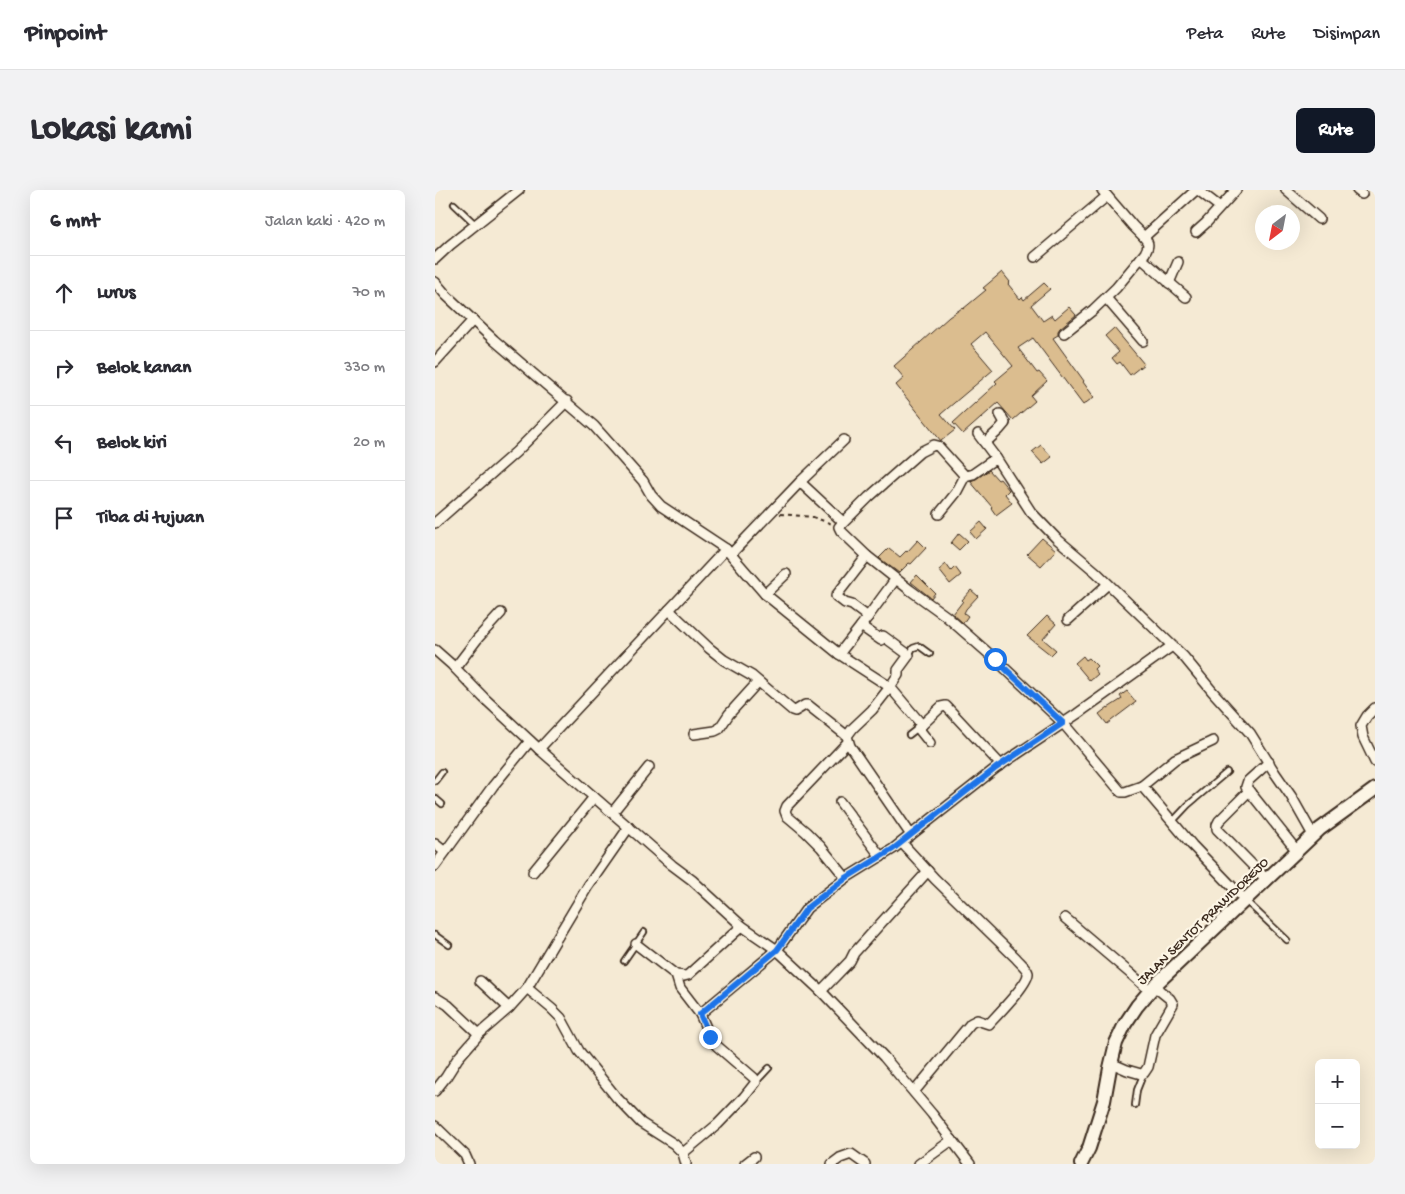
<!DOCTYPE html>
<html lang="id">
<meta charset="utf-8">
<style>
body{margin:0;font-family:"Gochi Hand",sans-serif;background:#f2f2f3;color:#2b2b33}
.controls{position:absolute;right:15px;bottom:15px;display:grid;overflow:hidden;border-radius:8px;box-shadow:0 5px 20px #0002}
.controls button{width:45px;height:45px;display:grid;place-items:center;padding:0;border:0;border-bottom:1px solid #e1e1e2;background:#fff;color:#2b2b33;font:25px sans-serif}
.compass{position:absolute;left:820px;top:15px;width:45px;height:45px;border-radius:50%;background:#fff;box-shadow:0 5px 20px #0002;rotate:212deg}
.stop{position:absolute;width:15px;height:15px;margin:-11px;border:4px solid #1a73e8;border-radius:50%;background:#fff}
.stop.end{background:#1a73e8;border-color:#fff;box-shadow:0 1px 5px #0008}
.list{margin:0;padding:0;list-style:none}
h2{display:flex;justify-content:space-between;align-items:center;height:65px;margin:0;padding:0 20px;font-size:21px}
h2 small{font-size:16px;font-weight:400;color:#7c7c81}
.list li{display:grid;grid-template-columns:32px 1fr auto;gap:15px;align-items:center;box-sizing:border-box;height:75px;padding:0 20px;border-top:1px solid #e1e1e2}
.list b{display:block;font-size:19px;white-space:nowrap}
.list em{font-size:16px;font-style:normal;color:#7c7c81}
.icon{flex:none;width:28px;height:28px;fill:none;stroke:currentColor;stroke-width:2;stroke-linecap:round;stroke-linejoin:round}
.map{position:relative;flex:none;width:940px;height:974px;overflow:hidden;border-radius:8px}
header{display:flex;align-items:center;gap:30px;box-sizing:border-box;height:70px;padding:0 25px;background:#fff;border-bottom:1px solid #e1e1e2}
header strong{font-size:24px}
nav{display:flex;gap:28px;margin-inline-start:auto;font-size:18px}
.intro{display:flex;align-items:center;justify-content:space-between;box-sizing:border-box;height:120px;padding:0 30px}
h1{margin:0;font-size:35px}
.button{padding:12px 22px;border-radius:8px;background:#111827;color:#fff;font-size:18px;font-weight:700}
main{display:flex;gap:30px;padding:0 30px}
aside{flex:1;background:#fff;border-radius:8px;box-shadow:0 5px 20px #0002}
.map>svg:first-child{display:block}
.building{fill:#dbbd8f;stroke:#3b2a1e}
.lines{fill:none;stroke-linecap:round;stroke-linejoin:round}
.service-casing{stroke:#3b2a1e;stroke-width:8}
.minor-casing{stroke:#3b2a1e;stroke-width:12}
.secondary-casing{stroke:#3b2a1e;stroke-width:16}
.path{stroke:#3b2a1e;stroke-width:2;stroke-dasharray:4 4;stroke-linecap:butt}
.service{stroke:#fcf5e5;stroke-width:4.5}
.minor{stroke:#fcf5e5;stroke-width:9}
.secondary{stroke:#fcf5e5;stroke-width:12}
.route{stroke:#1a73e8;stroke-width:6}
.labels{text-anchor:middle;stroke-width:4.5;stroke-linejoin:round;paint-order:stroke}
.street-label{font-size:14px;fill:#3b2a1e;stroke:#fcf5e5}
</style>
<header>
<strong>Pinpoint</strong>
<nav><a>Peta</a><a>Rute</a><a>Disimpan</a></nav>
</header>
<div class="intro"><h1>Lokasi kami</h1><a class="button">Rute</a></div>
<main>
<aside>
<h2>6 mnt<small>Jalan kaki · 420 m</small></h2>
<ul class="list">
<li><svg class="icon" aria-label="ahead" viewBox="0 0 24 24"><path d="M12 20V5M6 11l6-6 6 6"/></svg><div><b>Lurus</b></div><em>70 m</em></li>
<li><svg class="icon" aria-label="right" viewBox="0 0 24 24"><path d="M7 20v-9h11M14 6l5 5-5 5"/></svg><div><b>Belok kanan</b></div><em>330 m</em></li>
<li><svg class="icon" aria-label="left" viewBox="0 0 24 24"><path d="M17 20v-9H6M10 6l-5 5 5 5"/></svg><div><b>Belok kiri</b></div><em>20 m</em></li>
<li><svg class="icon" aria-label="arrive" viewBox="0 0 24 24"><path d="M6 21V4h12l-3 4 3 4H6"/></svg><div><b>Tiba di tujuan</b></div></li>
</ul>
</aside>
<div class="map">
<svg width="940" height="974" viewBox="0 0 940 974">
<rect width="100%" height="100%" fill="#f5ead4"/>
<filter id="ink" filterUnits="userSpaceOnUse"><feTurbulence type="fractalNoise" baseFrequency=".02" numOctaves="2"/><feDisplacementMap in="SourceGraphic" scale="10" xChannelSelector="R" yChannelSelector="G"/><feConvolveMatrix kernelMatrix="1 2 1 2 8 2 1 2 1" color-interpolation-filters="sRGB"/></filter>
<g filter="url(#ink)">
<g class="building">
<polygon points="567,82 575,92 573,94 585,109 587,107 589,110 609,93 615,99 596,115 608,131 617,125 620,129 634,117 641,125 625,138 623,141 623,145 618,148 649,191 648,192 659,207 648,215 598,148 583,158 602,183 604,182 612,191 596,206 600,211 578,230 563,213 528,244 518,233 562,193 560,191 578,176 550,142 536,154 558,180 506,224 520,240 506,251 461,195 469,188 459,176 514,127 527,118 528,119 551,100 548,98"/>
<polygon points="679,138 709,174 695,185 685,172 682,174 677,168 684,162 670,146"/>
<polygon points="606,255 617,267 608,274 597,262"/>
<polygon points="554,280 563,290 565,289 574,300 570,304 577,313 561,325 556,318 557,317 535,291 541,289"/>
<polygon points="546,332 552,339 541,349 535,342"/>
<polygon points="524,343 533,351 524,360 516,353"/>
<polygon points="607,348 621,360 606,376 592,364"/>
<polygon points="483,350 491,358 476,374 474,373 464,383 444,368 454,358 465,367 471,361 472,362"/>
<polygon points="511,374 516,381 520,377 526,385 515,394 504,380"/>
<polygon points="482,385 500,403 496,408 476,392"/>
<polygon points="536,400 543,406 531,419 529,423 533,426 528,433 518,424 528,411 527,410"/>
<polygon points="612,426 621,434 608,449 621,460 616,465 592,446"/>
<polygon points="648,466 651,470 654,468 662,476 659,479 663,484 655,491 640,473"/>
<polygon points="692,501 701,512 672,534 664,524 673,517 673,518 687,509 685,506"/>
</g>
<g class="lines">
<g class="service-casing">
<g id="service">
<polyline points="19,14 40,34"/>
<polyline points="474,465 478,458 484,456 495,464"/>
<polyline points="474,545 483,538"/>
<polyline points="0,591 7,582"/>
<polyline points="0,608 7,614"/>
<polyline points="738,631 753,615 792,582"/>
<polyline points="812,712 852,750"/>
<polyline points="0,745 14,755"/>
<polyline points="189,771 209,742"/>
<polyline points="321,892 334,878"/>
<polyline points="700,915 702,900 708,885"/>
</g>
</g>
<g class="minor-casing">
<g id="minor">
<polyline points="667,0 698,36 709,47 761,0"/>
<polyline points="763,0 785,17"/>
<polyline points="851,0 884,29"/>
<polyline points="922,0 927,4"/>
<polyline points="761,42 771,33 801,0"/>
<polyline points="600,67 672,6"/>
<polyline points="706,68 751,107"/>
<polyline points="0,69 15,55 84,0"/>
<polyline points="0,92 11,105 59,150 159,236 208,291 216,305 226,316 291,359 330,404 404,464 455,497 437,520 418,538 412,546 415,556 476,645"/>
<polyline points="734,93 743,72"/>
<polyline points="671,108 708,151"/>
<path d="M 629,143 L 658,120 L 681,98 L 710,63 C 714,56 714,53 709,47"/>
<polyline points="0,172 38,130"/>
<polyline points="543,244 561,268"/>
<polyline points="550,253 564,240 570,233 565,224"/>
<polyline points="365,292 408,332"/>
<polyline points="504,324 521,303 530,286"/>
<polyline points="0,333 81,262 132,211"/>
<polyline points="296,364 365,292 409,250"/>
<polyline points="432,366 401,406 410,413 417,415 433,427"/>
<polyline points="460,390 426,436 446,450 448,446 474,465 463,480 463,485 455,497 487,535 483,538 495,553"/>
<polyline points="330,404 351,384"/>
<polyline points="234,420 274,458 289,470 317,486 357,520 360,521 370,515 373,515 412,546"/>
<polyline points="633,430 673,394"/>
<polyline points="0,460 17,475 49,508 104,559 237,675 257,690 307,736 342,760 386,801 449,867 497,924 535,974"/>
<polyline points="404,464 426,436"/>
<polyline points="20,478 43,448 66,423"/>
<polyline points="940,518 932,526 926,536 928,547 940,572"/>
<polyline points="487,535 506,517 511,516 566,575"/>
<polyline points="259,544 280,541 284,539 294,524 323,492"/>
<polyline points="104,559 291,359"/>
<polyline points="834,572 813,591 811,597 862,661"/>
<polyline points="707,596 740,569 778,551"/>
<polyline points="814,601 784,631 782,635 782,639 832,690"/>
<polyline points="405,612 446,667"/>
<polyline points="177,623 214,577"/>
<path d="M 467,653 L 500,689 L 581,768 C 584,772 592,778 593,783 C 594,793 562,825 554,834 L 542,830 L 536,833 L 479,902"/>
<polyline points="0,654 10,662"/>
<polyline points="0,676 58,596 95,551"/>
<polyline points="98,682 159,607"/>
<polyline points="411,688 386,657 371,642 352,626 350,621 352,616 413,552"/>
<polyline points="810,710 757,655 707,596 690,602 686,602 628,533 560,469 511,426 475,400 432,366 406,341 404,337 434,307 485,262 499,255 503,256 530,286 538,284 561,268 596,322 621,348 661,382 749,467 777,501 815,543 840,583 856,606 878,645"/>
<polyline points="630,728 696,784 714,800"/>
<polyline points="201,754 241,785 249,786 253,785 307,736"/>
<polyline points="241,785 245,798 265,824 275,847 282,856 319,888 321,892 309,907 283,934 248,963"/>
<polyline points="45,791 74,818"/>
<polyline points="92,798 117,819 126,828 144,861 182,908 206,933 239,954 248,963 251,974"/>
<polyline points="386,801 415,771 419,763 493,681"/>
<polyline points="0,807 13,815 44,844"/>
<polyline points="265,824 342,760 372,718 411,688 458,659 561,578 642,524 737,456"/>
<polyline points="676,873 692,880 706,884 709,883 713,877 720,845 738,814 735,809 719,796"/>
<polyline points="0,901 11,887 23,868 44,844 74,818 92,798 153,696 194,637"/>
<polyline points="0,936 30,965 34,974"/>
<polyline points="310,974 319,967"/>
<polyline points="397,974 405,968 416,964 430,974"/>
<polyline points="484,974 517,950"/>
</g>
</g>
<g class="secondary-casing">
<polyline id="secondary" points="646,974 654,958 669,911 675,878 681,853 690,834 702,816 719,796 885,639 940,599"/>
</g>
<polyline class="path" points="345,324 378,327 397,334"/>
<use href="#service" class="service"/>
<use href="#minor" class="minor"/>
<use href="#secondary" class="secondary"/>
</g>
</g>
<g class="lines" filter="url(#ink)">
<polyline class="route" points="275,847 265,824 342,760 372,718 411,688 458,659 561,578 628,533 560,469"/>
</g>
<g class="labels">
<g class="street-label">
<text transform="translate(767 730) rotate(-44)" y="5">JALAN SENTOT PRAWIDOREJO</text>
</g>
</g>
</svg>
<div class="controls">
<button>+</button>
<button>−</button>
</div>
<svg class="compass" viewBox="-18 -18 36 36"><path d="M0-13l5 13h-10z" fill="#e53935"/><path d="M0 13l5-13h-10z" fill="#7c7c81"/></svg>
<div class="stop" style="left:560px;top:469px"></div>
<div class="stop end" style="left:275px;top:847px"></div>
</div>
</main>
